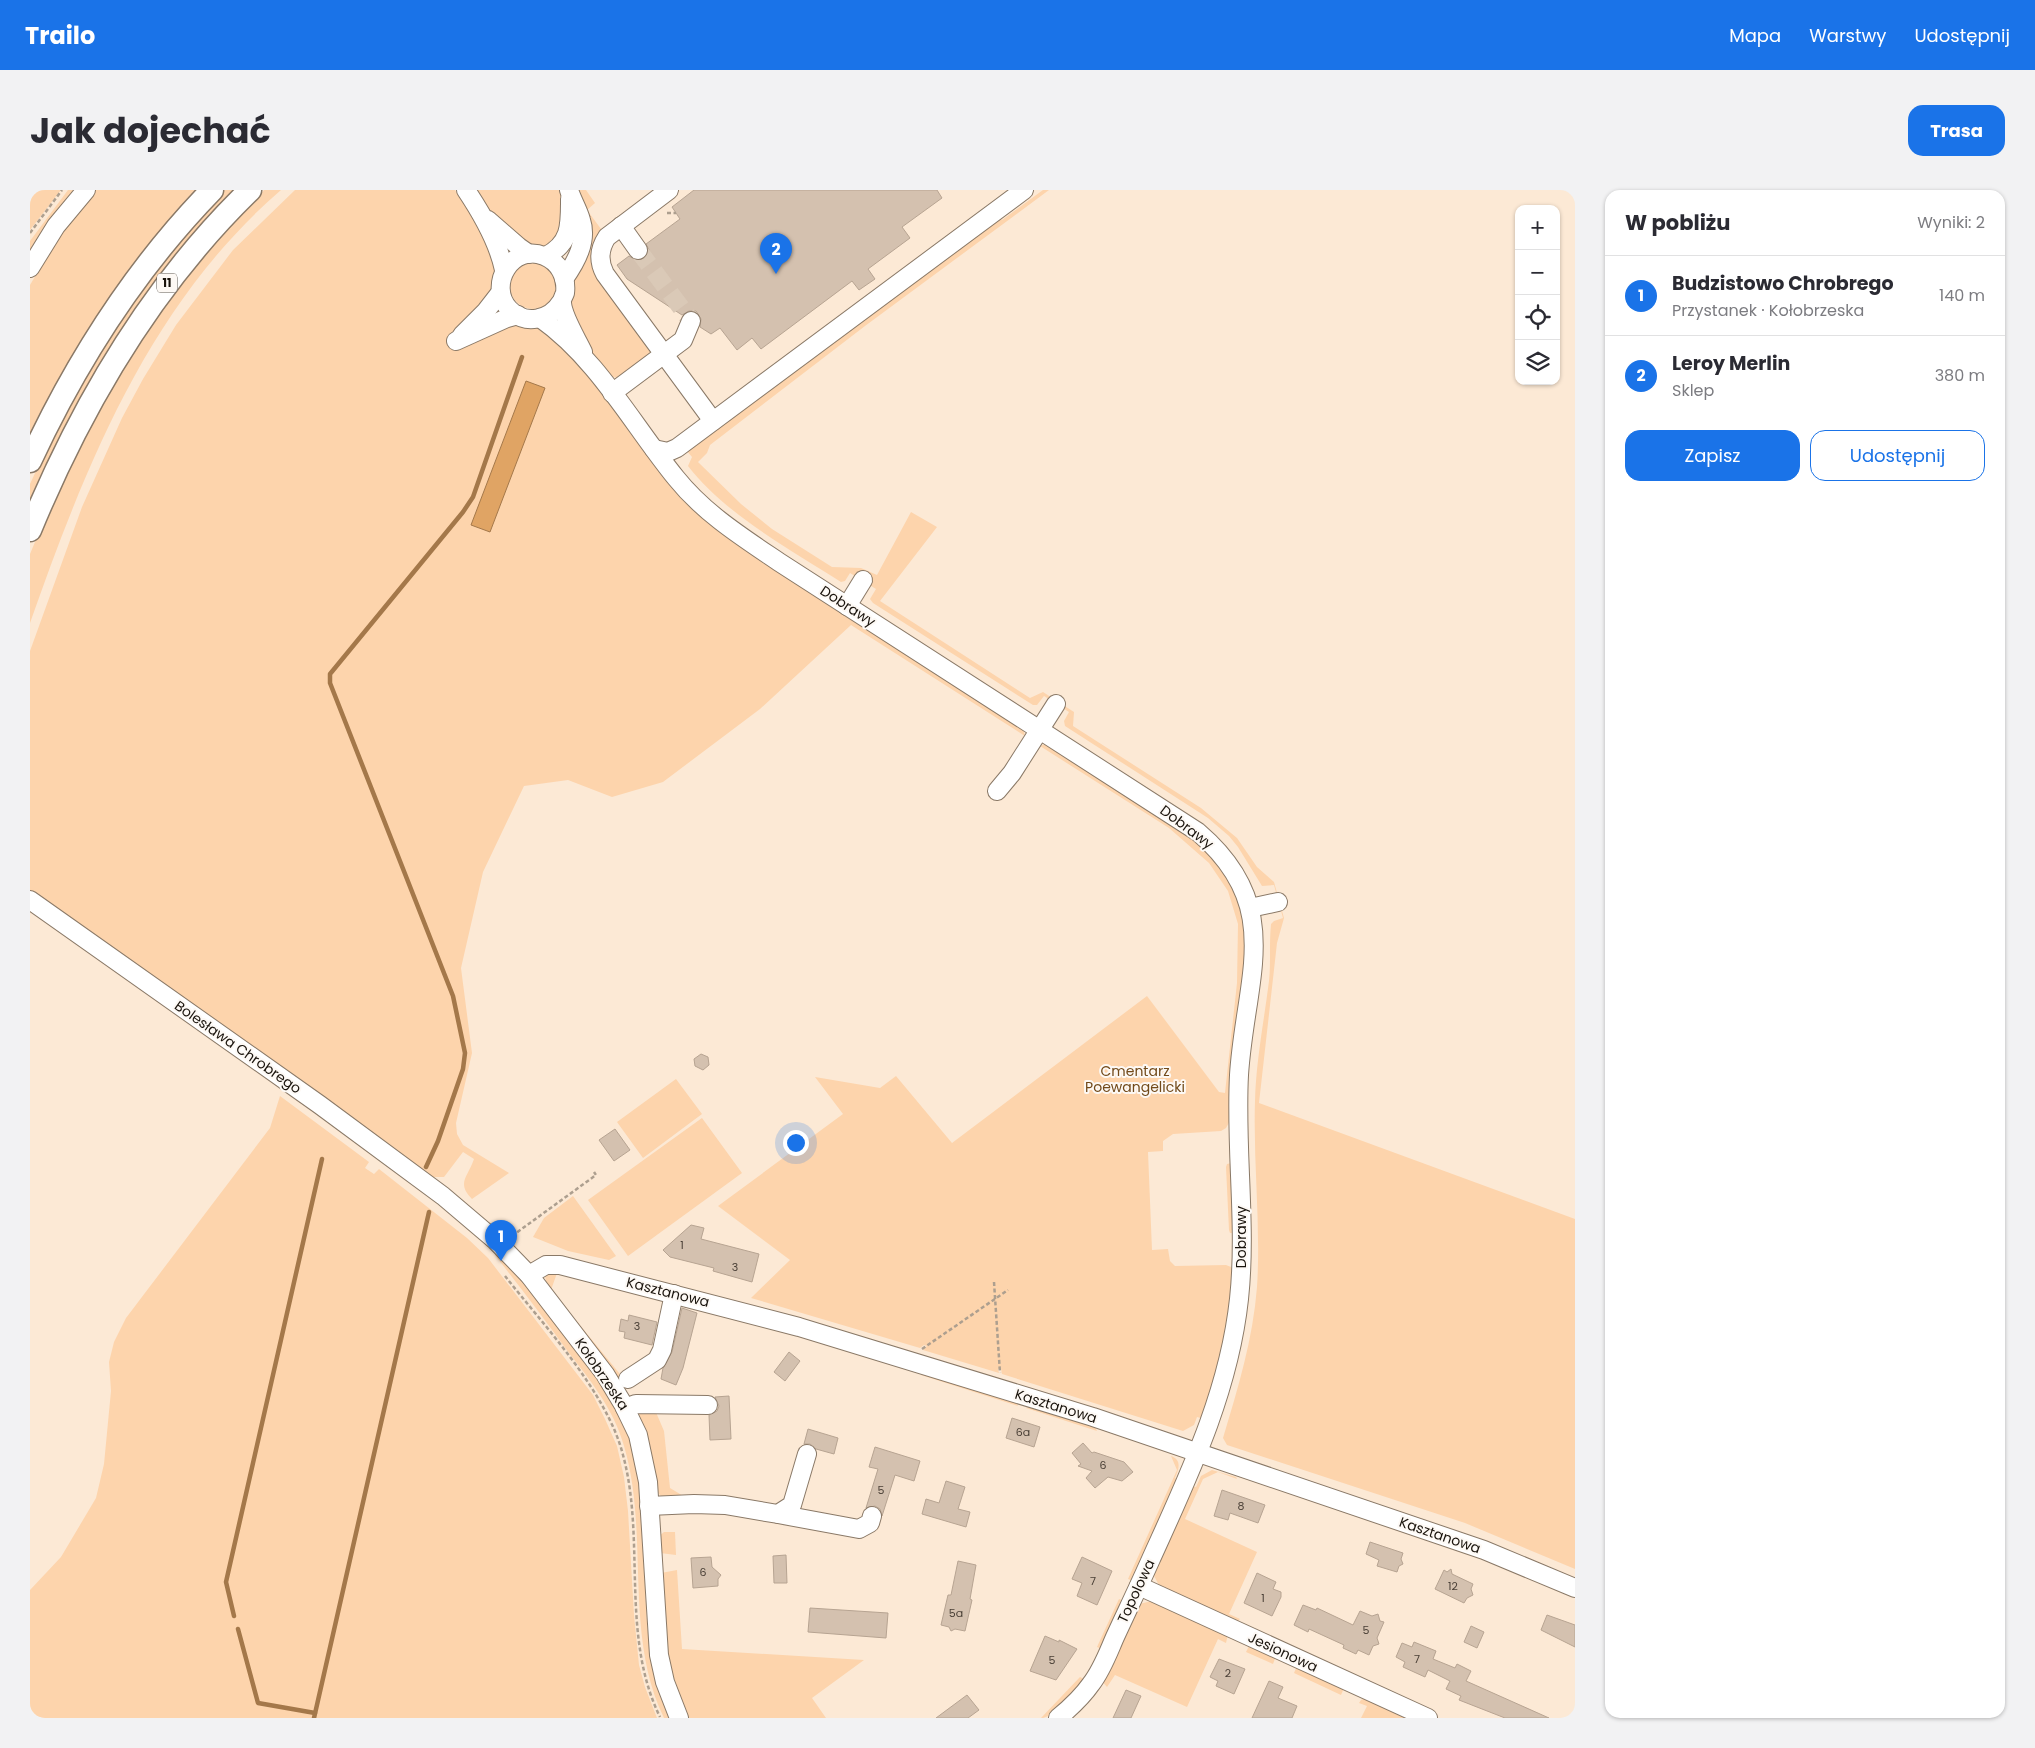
<!DOCTYPE html>
<html lang="pl">
<meta charset="utf-8">
<style>
body{margin:0;font-family:Poppins,sans-serif;background:#f2f2f3;color:#2b2b33}
.controls{position:absolute;right:15px;top:15px;display:grid;overflow:hidden;border-radius:10px;box-shadow:0 1px 4px #0004}
.controls button{width:45px;height:45px;display:grid;place-items:center;padding:0;border:0;border-bottom:1px solid #e1e1e2;background:#fff;color:#2b2b33;font:25px sans-serif}
.you{position:absolute;left:765px;top:952px;width:18px;height:18px;margin:-12px;border:4px solid #fff;border-radius:50%;background:#1a73e8;box-shadow:0 0 0 8px #1a73e833}
.badge{display:grid;place-items:center;width:32px;height:32px;border-radius:50%;background:#1a73e8;color:#fff;font-size:16px;font-weight:700}
.pin{position:absolute;translate:-50% -41px;filter:drop-shadow(0 1px 2px #0008)}
.pin::after{content:'';position:absolute;top:26px;width:18px;height:15px;background:inherit;clip-path:polygon(0 0,100% 0,50% 100%)}
.list{margin:0;padding:0;list-style:none}
h2{display:flex;justify-content:space-between;align-items:center;height:65px;margin:0;padding:0 20px;font-size:21px}
h2 small{font-size:16px;font-weight:400;color:#7c7c81}
.list li{display:grid;grid-template-columns:32px 1fr auto;gap:15px;align-items:center;box-sizing:border-box;height:80px;padding:0 20px;border-top:1px solid #e1e1e2}
.list b{display:block;font-size:19px;white-space:nowrap}
.list p{margin:0;font-size:16px;white-space:nowrap;color:#7c7c81}
.list em{font-size:16px;font-style:normal;color:#7c7c81}
.actions{display:flex;gap:10px;padding:15px 20px}
.actions a{flex:1;padding:11px 0;border:1px solid #1a73e8;border-radius:15px;text-align:center;font-size:18px;color:#1a73e8}
.actions .main{background:#1a73e8;color:#fff}
.icon{flex:none;width:28px;height:28px;fill:none;stroke:currentColor;stroke-width:2;stroke-linecap:round;stroke-linejoin:round}
.map{position:relative;flex:none;width:1545px;height:1528px;overflow:hidden;border-radius:15px}
header{display:flex;align-items:center;gap:30px;box-sizing:border-box;height:70px;padding:0 25px;background:#1a73e8;color:#fff}
header strong{font-size:24px}
nav{display:flex;gap:28px;margin-inline-start:auto;font-size:18px}
.intro{display:flex;align-items:center;justify-content:space-between;box-sizing:border-box;height:120px;padding:0 30px}
h1{margin:0;font-size:35px}
.button{padding:12px 22px;border-radius:15px;background:#1a73e8;color:#fff;font-size:18px;font-weight:700}
main{display:flex;gap:30px;padding:0 30px}
aside{flex:1;background:#fff;border-radius:15px;box-shadow:0 1px 4px #0004}
.map>svg:first-child{display:block}
.green{fill:#fdd4ac}
.water{fill:#e0a464;stroke:#a4784a}
.lines{fill:none;stroke-linecap:round;stroke-linejoin:round}
.stream{stroke:#a4784a;stroke-width:4.5}
.building{fill:#d4c1af;stroke:#b7a492}
.minor-tunnel{stroke:#dac9b7;stroke-width:18;stroke-dasharray:18 9;stroke-linecap:butt}
.minor-casing{stroke:#8a7967;stroke-width:20}
.major-casing{stroke:#8a7967;stroke-width:25}
.path{stroke:#ad9f8f;stroke-width:2.5;stroke-dasharray:4 2.5;stroke-linecap:butt}
.minor{stroke:#fff;stroke-width:18}
.major{stroke:#fff;stroke-width:22}
.labels{text-anchor:middle;stroke-width:4;stroke-linejoin:round;paint-order:stroke}
.number-label{font-size:11px;fill:#483e35}
.shield{fill:#fdf9f5;stroke:#5d5852;stroke-width:1}
.shield-label{font-size:12px;font-weight:bold;fill:#19130c}
.street-label{font-size:14px;fill:#19130c;stroke:#fdf9f5}
.park-label{font-size:14px;fill:#724a1a;stroke:#fdf9f5}
</style>
<header>
<strong>Trailo</strong>
<nav><a>Mapa</a><a>Warstwy</a><a>Udostępnij</a></nav>
</header>
<div class="intro"><h1>Jak dojechać</h1><a class="button">Trasa</a></div>
<main>
<div class="map">
<svg width="1545" height="1528" viewBox="0 0 1545 1528">
<rect width="100%" height="100%" fill="#fce9d5"/>
<g class="green">
<polygon points="0,0 31,0 0,40"/>
<polygon points="38,0 46,0 19,32 0,61 0,51"/>
<polygon points="66,0 169,0 0,249 0,95 32,41"/>
<polygon points="195,0 206,0 0,316 0,294 24,242 86,133 168,28"/>
<path d="M 234,0 L 251,0 C 120,113 56,274 0,433 L 0,364 L 22,311 L 76,200 L 149,93 Z"/>
<path d="M 265,0 L 425,0 C 441,25 477,71 461,102 C 451,120 436,132 421,144 L 431,158 C 461,143 481,124 516,141 L 555,181 L 628,280 L 642,295 L 993,538 L 995,546 L 821,435 L 730,519 L 633,592 L 582,607 L 538,590 L 494,596 L 453,682 L 431,778 L 442,863 L 426,933 L 427,944 L 433,955 L 479,983 L 442,1009 C 426,993 438,987 444,969 L 433,962 L 414,987 L 399,987 L 0,702 L 0,461 L 52,317 L 92,228 L 113,189 L 146,135 L 203,60 Z"/>
<path d="M 445,0 L 531,0 L 534,28 L 527,50 C 523,52 518,56 513,57 C 488,61 457,18 445,0 Z"/>
<polygon points="547,0 556,0 565,13 557,20 571,39 581,34 567,49 622,163 589,188 583,187 577,183 558,156 540,117"/>
<path d="M 1013,0 L 1019,0 L 835,136 L 680,255 L 677,263 L 668,272 L 711,314 L 742,339 L 802,377 L 831,378 L 847,385 L 881,322 L 907,337 L 850,411 L 1000,508 L 1013,502 L 1044,522 L 1043,536 L 1171,618 L 1207,648 L 1227,677 L 1244,692 L 1254,728 L 1247,753 L 1229,913 L 1545,1029 L 1545,1379 L 1435,1333 L 1197,1255 L 1193,1248 C 1208,1198 1223,1149 1227,1097 C 1231,1035 1223,973 1225,911 C 1226,871 1234,831 1239,791 C 1241,772 1239,753 1241,734 L 1244,731 L 1253,728 L 1244,695 L 1232,696 L 1208,657 L 1199,646 L 1178,628 L 1035,536 L 1034,531 L 1039,522 L 1014,506 L 1007,515 L 1003,515 L 843,413 L 840,409 L 846,399 L 820,383 L 815,391 L 811,392 C 760,359 696,325 658,276 L 662,267 L 656,260 L 970,29 L 972,30 Z"/>
<circle cx="503" cy="96" r="23"/>
<polygon points="1016,554 1145,635 1177,659 1199,688 1212,720 1217,753 1201,929 1196,938 1191,941 1143,944 1133,951 1133,961 1118,962 1122,1060 1138,1059 1140,1071 1145,1076 1196,1075 1201,1077 1204,1083 1196,1149 1174,1229 1167,1227 1164,1235 1153,1241 972,1184 971,1179 968,1179 969,1183 893,1160 897,1156 894,1155 890,1158 721,1108 760,1070 688,1016 813,924 785,887 850,898 866,886 922,953 1117,806 1189,902 1195,903 1207,793 1208,734 1198,701 1179,673 1139,638 1010,556"/>
<polygon points="646,889 672,924 613,968 587,932"/>
<polygon points="250,906 339,972 335,978 344,984 349,979 437,1048 458,1068 563,1205 575,1229 587,1256 594,1287 598,1321 604,1425 609,1475 615,1497 627,1528 0,1528 0,1400 31,1367 66,1308 74,1274 81,1201 79,1172 84,1152 96,1128 240,938"/>
<polygon points="672,928 712,983 598,1066 558,1010"/>
<polygon points="1202,973 1205,1043 1200,1043 1199,1040 1196,977 1197,974"/>
<polygon points="543,1006 586,1066 579,1070 538,1061 503,1047 514,1028"/>
<path d="M 468,1062 L 480,1074 C 523,1128 584,1192 604,1259 C 608,1275 609,1291 611,1307 C 616,1355 613,1404 619,1452 C 623,1478 632,1503 641,1528 L 634,1528 C 593,1443 620,1344 594,1256 C 584,1219 559,1189 536,1159 C 513,1127 489,1096 465,1065 Z"/>
<polygon points="527,1083 521,1100 594,1189 586,1188 517,1096 515,1086 517,1084"/>
<polygon points="895,1183 984,1210 988,1216 891,1185"/>
<polygon points="1002,1216 1064,1235 1067,1241 996,1218"/>
<polygon points="625,1220 634,1241 640,1298 655,1307 634,1310 626,1300 606,1222"/>
<path d="M 1141,1266 C 1152,1270 1149,1279 1145,1288 L 1149,1290 L 1103,1391 L 1098,1389 L 1147,1280 Z"/>
<polygon points="1182,1280 1206,1287 1207,1289 1188,1282 1173,1289 1155,1329 1227,1362 1199,1424 1210,1429 1208,1431 1204,1432 1130,1397 1123,1384 1162,1296 1166,1297 1171,1286"/>
<polygon points="634,1342 645,1342 646,1365 630,1363 629,1346"/>
<polygon points="647,1380 652,1459 834,1470 782,1508 796,1528 657,1528 638,1477 631,1383"/>
<polygon points="1089,1409 1094,1411 1072,1459 1067,1457"/>
<polygon points="1122,1411 1198,1444 1196,1453 1188,1449 1157,1517 1085,1485 1077,1497 1072,1491 1109,1414"/>
<polygon points="1220,1454 1246,1466 1243,1474 1216,1462"/>
<polygon points="1267,1476 1314,1498 1311,1505 1264,1483"/>
<path d="M 1050,1487 L 1056,1490 C 1046,1500 1025,1528 1011,1528 Z"/>
<polygon points="1336,1508 1381,1528 1331,1528 1337,1516 1329,1513 1331,1510"/>
</g>
<polygon class="water" points="496,191 515,198 460,342 441,335"/>
<g class="lines">
<g class="stream">
<polyline points="396,977 408,951 433,879 435,863 423,806 300,493 300,484 433,322 443,307 492,167"/>
<polyline points="204,1426 196,1392 292,969"/>
<polyline points="208,1439 228,1513 285,1523"/>
<polyline points="284,1528 399,1022"/>
</g>
</g>
<g class="building">
<polygon points="664,0 907,0 912,8 872,37 880,48 838,79 845,89 829,100 822,91 731,159 722,148 707,160 690,138 681,144 670,137 671,129 666,121 659,121 652,125 597,89 587,75 599,66 608,71 614,68 619,60 616,54 650,29 642,17"/>
<polygon points="671,864 678,867 679,875 673,880 665,876 664,869"/>
<polygon points="585,939 600,960 584,971 569,950"/>
<polygon points="661,1035 674,1038 671,1049 729,1064 722,1092 683,1081 684,1078 640,1067 633,1060"/>
<polygon points="652,1118 667,1123 653,1178 646,1195 631,1189 633,1178 642,1162"/>
<polygon points="599,1125 627,1132 622,1155 594,1148 595,1142 589,1141 591,1129 598,1131"/>
<polygon points="759,1162 770,1171 755,1191 744,1182"/>
<polygon points="699,1206 701,1249 680,1250 679,1225 687,1221 689,1216 685,1207"/>
<polygon points="982,1228 1010,1237 1004,1257 976,1248"/>
<polygon points="778,1239 808,1248 804,1264 786,1259 780,1254 774,1254"/>
<polygon points="1053,1253 1062,1263 1064,1262 1094,1272 1103,1282 1092,1291 1078,1287 1065,1298 1056,1288 1062,1281 1048,1276 1051,1274 1042,1263"/>
<polygon points="845,1257 890,1271 884,1291 865,1285 852,1326 850,1319 845,1316 836,1318 848,1279 839,1277"/>
<polygon points="916,1291 935,1297 928,1319 940,1322 936,1337 892,1324 896,1309 909,1313"/>
<polygon points="1192,1300 1235,1315 1228,1333 1200,1323 1198,1330 1184,1326"/>
<polygon points="1340,1352 1373,1363 1371,1369 1373,1374 1369,1376 1367,1382 1347,1376 1349,1370 1336,1364"/>
<polygon points="756,1365 757,1393 744,1393 743,1366"/>
<polygon points="681,1367 682,1377 691,1385 688,1389 688,1396 663,1398 661,1368"/>
<polygon points="1052,1367 1082,1381 1067,1415 1047,1406 1052,1393 1042,1389"/>
<polygon points="928,1371 946,1375 940,1409 942,1410 935,1441 925,1439 921,1441 919,1437 911,1435 918,1405 921,1405"/>
<polygon points="1421,1379 1422,1384 1443,1394 1441,1399 1443,1405 1437,1408 1434,1413 1405,1399 1414,1380 1417,1382"/>
<polygon points="1227,1383 1246,1392 1243,1399 1251,1402 1251,1407 1242,1426 1214,1413"/>
<polygon points="1273,1415 1286,1420 1287,1418 1323,1435 1330,1421 1342,1426 1348,1424 1350,1431 1354,1432 1347,1448 1349,1454 1343,1456 1339,1465 1328,1460 1326,1464 1313,1458 1314,1455 1279,1439 1278,1442 1264,1435"/>
<polygon points="780,1418 858,1423 856,1448 778,1442"/>
<polygon points="1517,1425 1545,1435 1545,1457 1511,1440"/>
<polygon points="1441,1436 1454,1442 1447,1458 1434,1452"/>
<polygon points="1015,1446 1029,1452 1029,1450 1047,1459 1026,1490 1000,1481"/>
<polygon points="1384,1452 1406,1461 1403,1469 1425,1478 1427,1474 1441,1481 1436,1491 1519,1528 1475,1528 1429,1510 1431,1506 1416,1499 1420,1491 1398,1480 1395,1487 1373,1477 1375,1472 1366,1467 1372,1453 1382,1457"/>
<polygon points="1189,1469 1215,1479 1204,1504 1186,1496 1188,1491 1180,1487"/>
<polygon points="1239,1491 1253,1497 1248,1508 1267,1516 1262,1528 1222,1528"/>
<polygon points="1096,1500 1111,1506 1101,1528 1083,1528"/>
<polygon points="937,1505 949,1520 938,1528 906,1528"/>
</g>
<g class="lines">
<polyline class="minor-tunnel" points="608,60 661,131"/>
<g class="minor-casing">
<g id="minor">
<path d="M 436,0 C 452,24 468,51 474,80"/>
<path d="M 639,0 L 577,47 C 569,59 568,71 575,84 L 683,231"/>
<polyline points="458,30 489,57 499,64"/>
<polyline points="591,36 608,60"/>
<path d="M 516,66 C 541,53 540,35 540,9"/>
<polyline points="0,78 26,36 56,0"/>
<path d="M 534,89 C 546,72 558,51 551,30 C 548,19 542,10 539,0"/>
<path d="M 531,112 C 520,130 495,136 479,119 C 457,95 482,53 514,66 C 529,72 537,87 535,103 C 534,106 531,110 532,113 C 533,127 547,149 553,162"/>
<path d="M 510,128 C 568,169 602,234 646,288 C 674,323 712,347 749,372 L 1168,642 C 1256,717 1215,788 1209,885 C 1205,960 1217,1035 1209,1109 C 1199,1202 1159,1285 1121,1369 C 1109,1396 1097,1421 1085,1447 C 1078,1463 1072,1480 1061,1494 C 1052,1507 1040,1518 1028,1528"/>
<polyline points="432,145 456,121 470,103"/>
<polyline points="426,151 477,128 488,125"/>
<polyline points="582,203 653,150 661,131"/>
<polyline points="624,259 638,262 647,258 994,0"/>
<polyline points="817,416 833,390"/>
<polyline points="967,601 982,583 1026,514"/>
<polyline points="0,710 290,915 413,1006 466,1051 499,1085 575,1184 593,1214 608,1245 618,1292 629,1465 635,1492 649,1528"/>
<polyline points="1220,718 1248,712"/>
<polyline points="499,1085 516,1075 530,1075 769,1137 1063,1227 1454,1360 1545,1398"/>
<polyline points="598,1189 627,1170 632,1160 644,1104"/>
<polyline points="595,1218 606,1214 678,1215"/>
<polyline points="619,1316 664,1314 695,1315 748,1324 762,1315 777,1264"/>
<polyline points="748,1324 829,1339 840,1333 842,1326"/>
<polyline points="1109,1396 1398,1528"/>
</g>
</g>
<g class="major-casing">
<g id="major">
<path d="M 0,271 C 46,172 105,79 182,0"/>
<path d="M 0,340 C 52,214 121,96 220,0"/>
</g>
</g>
<g class="path">
<polyline points="637,23 646,23"/>
<polyline points="0,43 32,0"/>
<polyline points="482,1046 566,985 564,982"/>
<path d="M 475,1086 C 515,1137 577,1202 593,1265 C 616,1350 590,1445 630,1527"/>
<polyline points="964,1092 970,1183"/>
<polyline points="892,1159 978,1100"/>
</g>
<use href="#minor" class="minor"/>
<use href="#major" class="major"/>
</g>
<g class="labels">
<g class="number-label">
<text x="652" y="1059">1</text>
<text x="705" y="1081">3</text>
<text x="607" y="1140">3</text>
<text x="993" y="1246">6a</text>
<text x="1073" y="1279">6</text>
<text x="851" y="1304">5</text>
<text x="1211" y="1320">8</text>
<text x="673" y="1386">6</text>
<text x="1063" y="1395">7</text>
<text x="1423" y="1400">12</text>
<text x="1233" y="1412">1</text>
<text x="926" y="1427">5a</text>
<text x="1336" y="1444">5</text>
<text x="1387" y="1473">7</text>
<text x="1022" y="1474">5</text>
<text x="1198" y="1487">2</text>
</g>
<rect class="shield" x="127" y="83.5" width="20" height="19" rx="4"/>
<g class="shield-label">
<text x="137" y="97">11</text>
</g>
<g class="street-label">
<text transform="translate(818 416) rotate(33)" y="5">Dobrawy</text>
<text transform="translate(1157 637) rotate(37)" y="5">Dobrawy</text>
<text transform="translate(208 857) rotate(35)" y="5">Bolesława Chrobrego</text>
<text transform="translate(1211 1047) rotate(-90)" y="5">Dobrawy</text>
<text transform="translate(638 1102) rotate(14)" y="5">Kasztanowa</text>
<text transform="translate(572 1184) rotate(56)" y="5">Kołobrzeska</text>
<text transform="translate(1026 1216) rotate(17)" y="5">Kasztanowa</text>
<text transform="translate(1410 1345) rotate(19)" y="5">Kasztanowa</text>
<text transform="translate(1106 1401) rotate(-65)" y="5">Topolowa</text>
<text transform="translate(1253 1462) rotate(25)" y="5">Jesionowa</text>
</g>
<g class="park-label">
<text x="1105" y="886">Cmentarz<tspan x="1105" dy="16">Poewangelicki</tspan></text>
</g>
</g>
</svg>
<div class="controls">
<button>+</button>
<button>−</button>
<button><svg class="icon" aria-label="locate" viewBox="0 0 24 24"><circle cx="12" cy="12" r="6"/><path d="M12 2v4M12 18v4M2 12h4M18 12h4"/></svg></button>
<button><svg class="icon" aria-label="layers" viewBox="0 0 24 24"><path d="M12 4l9 5-9 5-9-5zM3 14l9 5 9-5"/></svg></button>
</div>
<div class="you"></div>
<div class="pin badge" style="left:471px;top:1071px">1</div>
<div class="pin badge" style="left:746px;top:84px">2</div>
</div>
<aside>
<h2>W pobliżu<small>Wyniki: 2</small></h2>
<ul class="list">
<li><span class="badge">1</span><div><b>Budzistowo Chrobrego</b><p>Przystanek · Kołobrzeska</p></div><em>140 m</em></li>
<li><span class="badge">2</span><div><b>Leroy Merlin</b><p>Sklep</p></div><em>380 m</em></li>
</ul>
<div class="actions"><a class="main">Zapisz</a><a>Udostępnij</a></div>
</aside>
</main>
